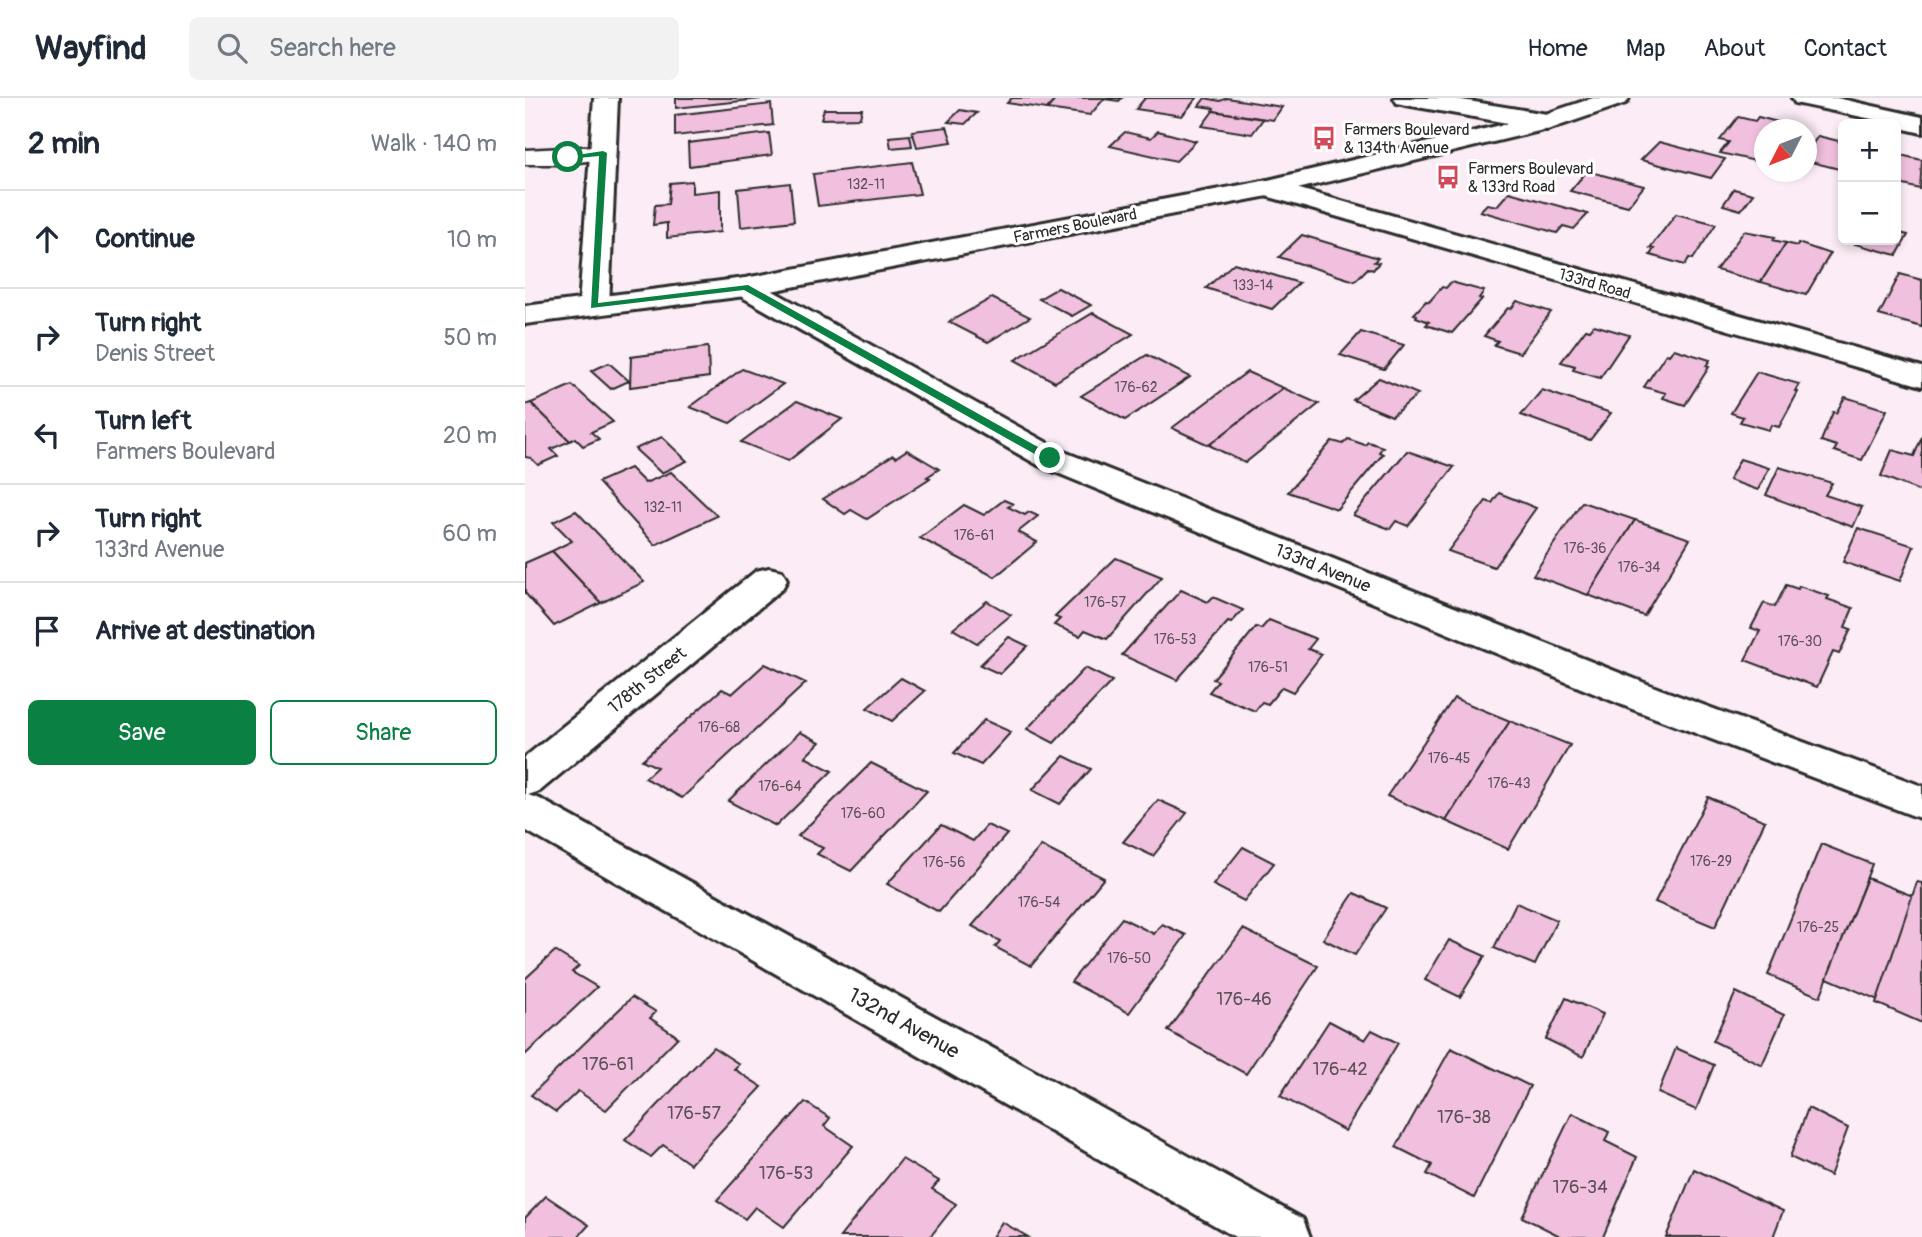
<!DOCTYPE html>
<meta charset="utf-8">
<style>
body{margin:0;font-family:Pangolin,sans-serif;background:#f2f2f3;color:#1f2937}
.controls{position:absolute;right:21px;top:21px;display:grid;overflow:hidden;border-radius:10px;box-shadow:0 4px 10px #0003}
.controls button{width:63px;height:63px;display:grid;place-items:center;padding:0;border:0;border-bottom:2px solid #e0e1e3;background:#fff;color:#1f2937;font:35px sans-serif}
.compass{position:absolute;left:1229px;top:21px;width:63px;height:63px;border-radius:50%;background:#fff;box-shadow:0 4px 10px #0003;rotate:228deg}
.stop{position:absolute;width:21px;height:21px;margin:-16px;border:5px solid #0b8043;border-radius:50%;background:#fff}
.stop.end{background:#0b8043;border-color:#fff;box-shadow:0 2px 7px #0008}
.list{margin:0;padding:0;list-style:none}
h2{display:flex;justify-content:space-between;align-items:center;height:91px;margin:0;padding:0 28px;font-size:30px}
h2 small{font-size:23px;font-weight:400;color:#747a83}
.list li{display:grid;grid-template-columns:46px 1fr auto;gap:21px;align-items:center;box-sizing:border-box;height:98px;padding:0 28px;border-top:2px solid #e0e1e3}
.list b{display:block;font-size:26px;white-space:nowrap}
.list p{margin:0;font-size:23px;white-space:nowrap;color:#747a83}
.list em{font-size:23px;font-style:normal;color:#747a83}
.actions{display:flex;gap:14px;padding:21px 28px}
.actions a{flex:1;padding:16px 0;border:2px solid #0b8043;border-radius:10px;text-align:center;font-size:24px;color:#0b8043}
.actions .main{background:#0b8043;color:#fff}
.icon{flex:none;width:38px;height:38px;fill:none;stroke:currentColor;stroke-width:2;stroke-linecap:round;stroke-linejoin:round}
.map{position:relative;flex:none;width:1397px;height:1139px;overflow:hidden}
header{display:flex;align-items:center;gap:42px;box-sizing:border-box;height:98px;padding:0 35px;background:#fff;border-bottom:2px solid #e0e1e3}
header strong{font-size:33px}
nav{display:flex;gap:38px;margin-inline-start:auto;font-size:24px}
.search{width:490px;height:63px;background:#f2f2f3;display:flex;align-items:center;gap:18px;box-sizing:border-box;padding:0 24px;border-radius:10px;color:#747a83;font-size:26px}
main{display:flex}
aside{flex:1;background:#fff}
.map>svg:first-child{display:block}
.building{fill:#f1c0df;stroke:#2b2b2b;stroke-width:2}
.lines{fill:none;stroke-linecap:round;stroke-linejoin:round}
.service-casing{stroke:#2b2b2b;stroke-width:5}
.minor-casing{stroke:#2b2b2b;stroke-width:6}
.secondary-casing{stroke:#2b2b2b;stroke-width:6}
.service{fill:#fff;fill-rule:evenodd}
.minor{fill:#fff;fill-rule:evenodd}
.secondary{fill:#fff;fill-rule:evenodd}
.route{fill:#0b8043}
.labels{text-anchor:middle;stroke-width:6;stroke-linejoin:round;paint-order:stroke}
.number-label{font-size:14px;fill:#5c5058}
.far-poi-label{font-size:16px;fill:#2b2b2b;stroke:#fff;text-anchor:start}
.far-street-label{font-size:16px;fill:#2b2b2b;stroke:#fff}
.street-label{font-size:18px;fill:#2b2b2b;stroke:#fff}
.near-number-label{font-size:18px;fill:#5c5058}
.near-street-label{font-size:21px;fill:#2b2b2b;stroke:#fff}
</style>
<header>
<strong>Wayfind</strong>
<div class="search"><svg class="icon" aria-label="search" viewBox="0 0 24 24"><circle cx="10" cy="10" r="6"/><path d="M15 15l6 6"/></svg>Search here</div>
<nav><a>Home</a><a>Map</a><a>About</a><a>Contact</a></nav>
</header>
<main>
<aside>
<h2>2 min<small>Walk · 140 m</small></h2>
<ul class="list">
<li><svg class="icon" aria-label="ahead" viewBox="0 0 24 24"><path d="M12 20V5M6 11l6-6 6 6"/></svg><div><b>Continue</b></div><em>10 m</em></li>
<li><svg class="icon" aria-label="right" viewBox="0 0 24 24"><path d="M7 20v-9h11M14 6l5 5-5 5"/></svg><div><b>Turn right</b><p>Denis Street</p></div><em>50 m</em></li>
<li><svg class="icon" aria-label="left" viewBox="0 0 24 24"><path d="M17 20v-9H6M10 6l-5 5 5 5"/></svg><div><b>Turn left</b><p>Farmers Boulevard</p></div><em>20 m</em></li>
<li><svg class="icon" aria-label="right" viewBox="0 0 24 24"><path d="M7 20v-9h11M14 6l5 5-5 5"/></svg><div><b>Turn right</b><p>133rd Avenue</p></div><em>60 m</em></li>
<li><svg class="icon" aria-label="arrive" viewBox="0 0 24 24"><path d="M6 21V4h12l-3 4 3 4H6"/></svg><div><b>Arrive at destination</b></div></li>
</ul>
<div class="actions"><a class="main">Save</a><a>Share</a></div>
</aside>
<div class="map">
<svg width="1397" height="1139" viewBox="0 0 1397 1139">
<rect width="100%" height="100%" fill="#fbecf5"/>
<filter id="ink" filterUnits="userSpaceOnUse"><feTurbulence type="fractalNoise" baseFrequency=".0143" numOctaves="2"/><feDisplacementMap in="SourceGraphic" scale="14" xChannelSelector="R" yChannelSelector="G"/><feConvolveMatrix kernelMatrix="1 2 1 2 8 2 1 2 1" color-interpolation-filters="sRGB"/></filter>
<g filter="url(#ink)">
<g class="building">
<polygon points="151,0 235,0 235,1 151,10"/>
<polygon points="487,0 532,0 522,11 482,5"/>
<polygon points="532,0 597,0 594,3 579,1 565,17 522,11"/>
<polygon points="620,0 672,0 657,18 611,11"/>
<polygon points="680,0 695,3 702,0 757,9 748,22 688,13 689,10 674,8"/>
<polygon points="246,6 248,27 150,38 150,17"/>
<polygon points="299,11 337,11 335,20 296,21"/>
<polygon points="435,12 452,15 440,26 423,24"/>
<polygon points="688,13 738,21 727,36 677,28"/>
<polygon points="1213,19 1230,23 1233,19 1257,25 1252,32 1240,32 1240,49 1237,53 1240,53 1239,65 1195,55 1204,44 1195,42"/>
<polygon points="422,29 427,44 392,49 387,33"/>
<polygon points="633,33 671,43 651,63 585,48 600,34 626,40"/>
<polygon points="244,35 247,57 164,68 163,45"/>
<polygon points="385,37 387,48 366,50 364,39"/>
<polygon points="1293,38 1318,44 1318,72 1282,63 1282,54"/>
<polygon points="1134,44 1200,61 1186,80 1116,62"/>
<polygon points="1371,56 1397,62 1395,91 1371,85"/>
<polygon points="387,64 395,96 293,108 288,76"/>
<polygon points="1062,73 1119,88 1103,108 1045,93"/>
<polygon points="167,83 167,95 195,92 195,134 142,140 142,125 128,127 130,107 143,106 145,85"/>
<polygon points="265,85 269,123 216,129 213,91"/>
<polygon points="1209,91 1228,96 1216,112 1198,107"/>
<polygon points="984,94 1063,116 1049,131 1038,128 1032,135 955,113 962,106 972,108"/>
<polygon points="1151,116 1191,126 1168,161 1164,160 1160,167 1125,157 1129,151 1125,150"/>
<polygon points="1219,133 1250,139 1248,142 1261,145 1236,184 1191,172"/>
<polygon points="1371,134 1383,137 1372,157 1330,146 1333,142 1371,142"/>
<polygon points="777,137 853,160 849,164 854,165 848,172 843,170 830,183 754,159"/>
<polygon points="1261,145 1272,148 1273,145 1305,156 1281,197 1236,184"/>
<polygon points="709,165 774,185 747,211 681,190"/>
<polygon points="1375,176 1397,182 1397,229 1354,217"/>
<polygon points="926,184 959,193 954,200 957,201 927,235 901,227 904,224 891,219 892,217 889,216 901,203 904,204 917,189 921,190"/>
<polygon points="533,190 566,207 547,218 514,201"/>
<polygon points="467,200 505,219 463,244 424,224"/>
<polygon points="992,203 1026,214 995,255 969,247 973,243 959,238 983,210 986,211"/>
<polygon points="568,215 608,236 530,284 490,262"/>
<polygon points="1069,227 1104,237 1075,280 1048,272 1050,268 1036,264 1061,231 1065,232"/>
<polygon points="836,234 879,247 859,271 815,257"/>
<polygon points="183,249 184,279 105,289 106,259"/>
<polygon points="1149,251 1185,262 1181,268 1184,269 1160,307 1138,300 1141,295 1119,289 1141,256 1144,257"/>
<polygon points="622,257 665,279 600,322 556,298"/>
<polygon points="84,265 104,283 86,291 66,273"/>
<polygon points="217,271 258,286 205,325 165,309"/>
<polygon points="722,274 758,290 684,347 647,330"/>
<polygon points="1232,274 1274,286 1270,293 1273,294 1254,329 1246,327 1244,332 1215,324 1218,319 1206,315"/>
<polygon points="854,280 893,296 867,318 828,302"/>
<polygon points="47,287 88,324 66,334 74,341 58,348 50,340 45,343 6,305"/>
<polygon points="758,290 794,306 720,365 684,347"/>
<polygon points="1017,292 1086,315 1065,342 996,317"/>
<polygon points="1320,299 1362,312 1337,362 1309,353 1312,348 1296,343 1308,314 1311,315"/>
<polygon points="272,303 317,321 263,363 216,344"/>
<polygon points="6,305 45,343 26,351 33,358 13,367 6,360 0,359 0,307"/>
<polygon points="137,339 162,363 136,375 110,351"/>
<polygon points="1397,339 1397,394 1356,378 1367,352 1389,358"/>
<polygon points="823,341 840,347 843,344 858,349 854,354 858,356 812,411 763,394 807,343 818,346"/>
<polygon points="382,352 414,371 402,379 405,380 342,421 326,412 320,416 298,401 368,357 371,359"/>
<polygon points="882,353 929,369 883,428 871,423 865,431 828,417"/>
<polygon points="1215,361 1244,370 1233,392 1204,382"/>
<polygon points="1254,369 1307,385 1300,397 1337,409 1328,429 1241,397"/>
<polygon points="105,370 120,385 146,374 192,418 130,447 73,384"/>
<polygon points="974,395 1011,410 969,469 923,453 961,403 967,405"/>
<polygon points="479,402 488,406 483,409 500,417 504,414 513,418 493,434 512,444 470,479 395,440 439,407 459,417"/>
<polygon points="1057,404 1110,422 1063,497 1008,477"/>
<polygon points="51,413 119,484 76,505 27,453 47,443 28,424"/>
<polygon points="1110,422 1165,441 1119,518 1063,497"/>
<polygon points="1333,430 1389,448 1375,483 1318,464"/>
<polygon points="27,453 76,505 29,528 0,495 0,465"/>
<polygon points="591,460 637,479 582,541 560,532 555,538 529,527 535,521 530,519"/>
<polygon points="1261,487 1273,491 1274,488 1304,498 1302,501 1328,510 1320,529 1326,531 1314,556 1308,554 1292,589 1220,562 1235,533 1226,530 1239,505 1250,509"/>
<polygon points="656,492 683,504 688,499 718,512 706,525 703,524 652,582 597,557"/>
<polygon points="462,503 486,517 452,545 428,531"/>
<polygon points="744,522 791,541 783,551 797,556 768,594 757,589 743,606 737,604 730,613 684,594 693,583 688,581 731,529 736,531"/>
<polygon points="484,539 503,548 475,576 455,567"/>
<polygon points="240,566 281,585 157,700 120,680 132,669 117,662 197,591 207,596"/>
<polygon points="560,570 587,583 529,645 502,631"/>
<polygon points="376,580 400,593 367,623 342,610"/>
<polygon points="929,600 985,623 921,723 862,698"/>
<polygon points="459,622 486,634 456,667 429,655"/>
<polygon points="985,623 1045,647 983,751 921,723"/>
<polygon points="275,634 295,644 280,659 307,673 251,728 203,703"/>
<polygon points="539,658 566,671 535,706 507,692"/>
<polygon points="346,665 402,693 326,773 292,756 298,750 273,738"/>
<polygon points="1183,699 1240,723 1190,829 1130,804"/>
<polygon points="633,702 662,715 628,758 598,744"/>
<polygon points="416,727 448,743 462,727 482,736 414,814 362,786"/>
<polygon points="1296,746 1347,766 1295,899 1243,877"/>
<polygon points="516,748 579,780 506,868 470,849 475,843 447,828"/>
<polygon points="718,749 749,765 719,803 688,787"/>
<polygon points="1342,780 1388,798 1353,902 1302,880"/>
<polygon points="1392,784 1397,785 1397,925 1351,905"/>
<polygon points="829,795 861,810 830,857 798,841"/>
<polygon points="991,805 1032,822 1010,867 969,850"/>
<polygon points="597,820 629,836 637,826 661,837 604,915 546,884"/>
<polygon points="718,831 793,868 721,976 643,933"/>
<polygon points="924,842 960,858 935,899 900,882"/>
<polygon points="30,853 54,868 47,874 72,889 0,957 0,881"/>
<polygon points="1211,894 1259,917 1237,967 1188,943"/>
<polygon points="107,899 131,914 125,920 153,939 81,1012 53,993 31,1014 6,997"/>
<polygon points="1041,900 1078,916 1058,959 1021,941"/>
<polygon points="804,923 840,942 847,932 873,945 820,1033 755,998"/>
<polygon points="188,949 214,966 209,971 237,989 165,1066 138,1047 126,1059 100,1042"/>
<polygon points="926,950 1005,988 949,1100 902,1076 907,1067 871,1049"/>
<polygon points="1151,950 1189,967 1171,1012 1133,995"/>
<polygon points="280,1004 305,1020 299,1028 328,1048 259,1129 230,1109 220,1121 192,1102"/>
<polygon points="1283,1010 1323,1030 1305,1078 1265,1059"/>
<polygon points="1047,1015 1084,1034 1080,1043 1112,1059 1078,1139 1037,1139 997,1119"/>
<polygon points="377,1061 414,1083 407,1091 431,1106 405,1139 315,1139"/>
<polygon points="1169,1071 1258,1113 1248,1139 1141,1139"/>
<polygon points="21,1098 64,1127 53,1139 0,1139 0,1120"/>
<polygon points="477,1124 503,1139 467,1139"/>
</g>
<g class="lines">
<g class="service-casing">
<polygon id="service" points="78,48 86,50 89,55 86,60 37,66 0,66 0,52"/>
</g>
<g class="minor-casing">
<g id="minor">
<polygon points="69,0 93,0 84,208 80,214 69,217 58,214 54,208"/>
<polygon points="869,0 925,0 1022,16 1031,19 1035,24 1031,29 1022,32 881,7 872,5"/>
<polygon points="1267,0 1312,0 1397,19 1397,35 1371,29 1371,26 1270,5"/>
<polygon points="743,82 1397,269 1397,288 734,96 730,90 734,84"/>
<polygon points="220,180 230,183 537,353 1135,591 1397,688 1397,721 1107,611 513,367 210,195 205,189 210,183"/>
<polygon points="244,470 257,473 262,482 257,491 15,693 3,697 15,701 778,1121 785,1139 710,1139 0,732 0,659 231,473"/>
</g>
</g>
<g class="secondary-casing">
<polygon id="secondary" points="1068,0 1104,0 1101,5 1031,29 743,98 220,198 0,226 0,208 220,180 743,82 1014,18"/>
</g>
<use href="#service" class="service"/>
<use href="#minor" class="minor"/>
<use href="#secondary" class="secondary"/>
</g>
</g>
<polygon class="route" points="78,53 82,55 73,205 223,187 529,358 529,363 522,363 219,192 66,210 74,58 43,61 39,59"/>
<defs>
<g id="bus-bare" transform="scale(1.89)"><path d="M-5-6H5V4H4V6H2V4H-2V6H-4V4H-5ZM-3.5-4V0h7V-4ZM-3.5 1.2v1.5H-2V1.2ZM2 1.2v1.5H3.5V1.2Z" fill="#d1495b" stroke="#fff" stroke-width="2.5" paint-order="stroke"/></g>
</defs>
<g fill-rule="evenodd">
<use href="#bus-bare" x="799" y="40"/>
<use href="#bus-bare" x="923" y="79"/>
</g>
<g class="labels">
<g class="number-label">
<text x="341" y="91">132-11</text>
<text x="728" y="192">133-14</text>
<text x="611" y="294">176-62</text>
<text x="138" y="414">132-11</text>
<text x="449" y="442">176-61</text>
<text x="1060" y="455">176-36</text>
<text x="1114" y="474">176-34</text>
<text x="580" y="509">176-57</text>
<text x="650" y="546">176-53</text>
<text x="1275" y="548">176-30</text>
<text x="743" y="574">176-51</text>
<text x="194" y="634">176-68</text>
<text x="924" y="665">176-45</text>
<text x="984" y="690">176-43</text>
<text x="255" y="693">176-64</text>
<text x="338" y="720">176-60</text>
<text x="1186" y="768">176-29</text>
<text x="419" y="769">176-56</text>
<text x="514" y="809">176-54</text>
<text x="1293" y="834">176-25</text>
<text x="604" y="865">176-50</text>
</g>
<g class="far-poi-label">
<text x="819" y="37">Farmers Boulevard<tspan x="819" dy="18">&amp; 134th Avenue</tspan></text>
<text x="943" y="76">Farmers Boulevard<tspan x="943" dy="18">&amp; 133rd Road</tspan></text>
</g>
<g class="far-street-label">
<text transform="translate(550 127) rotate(-11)" y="6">Farmers Boulevard</text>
<text transform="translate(1070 185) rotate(16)" y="6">133rd Road</text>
</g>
<g class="street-label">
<text transform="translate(798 470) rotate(22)" y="6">133rd Avenue</text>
<text transform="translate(122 582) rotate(-39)" y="6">178th Street</text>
</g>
<g class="near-number-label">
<text x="719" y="907">176-46</text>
<text x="83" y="972">176-61</text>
<text x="815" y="977">176-42</text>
<text x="169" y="1021">176-57</text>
<text x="939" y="1025">176-38</text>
<text x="261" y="1081">176-53</text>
<text x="1055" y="1095">176-34</text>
</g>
<g class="near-street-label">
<text transform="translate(379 925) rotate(29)" y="7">132nd Avenue</text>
</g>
</g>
</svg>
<div class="controls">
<button>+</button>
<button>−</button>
</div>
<svg class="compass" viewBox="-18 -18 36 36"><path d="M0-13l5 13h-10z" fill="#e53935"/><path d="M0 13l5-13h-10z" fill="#747a83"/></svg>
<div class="stop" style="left:43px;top:59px"></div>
<div class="stop end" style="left:525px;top:360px"></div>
</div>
</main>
